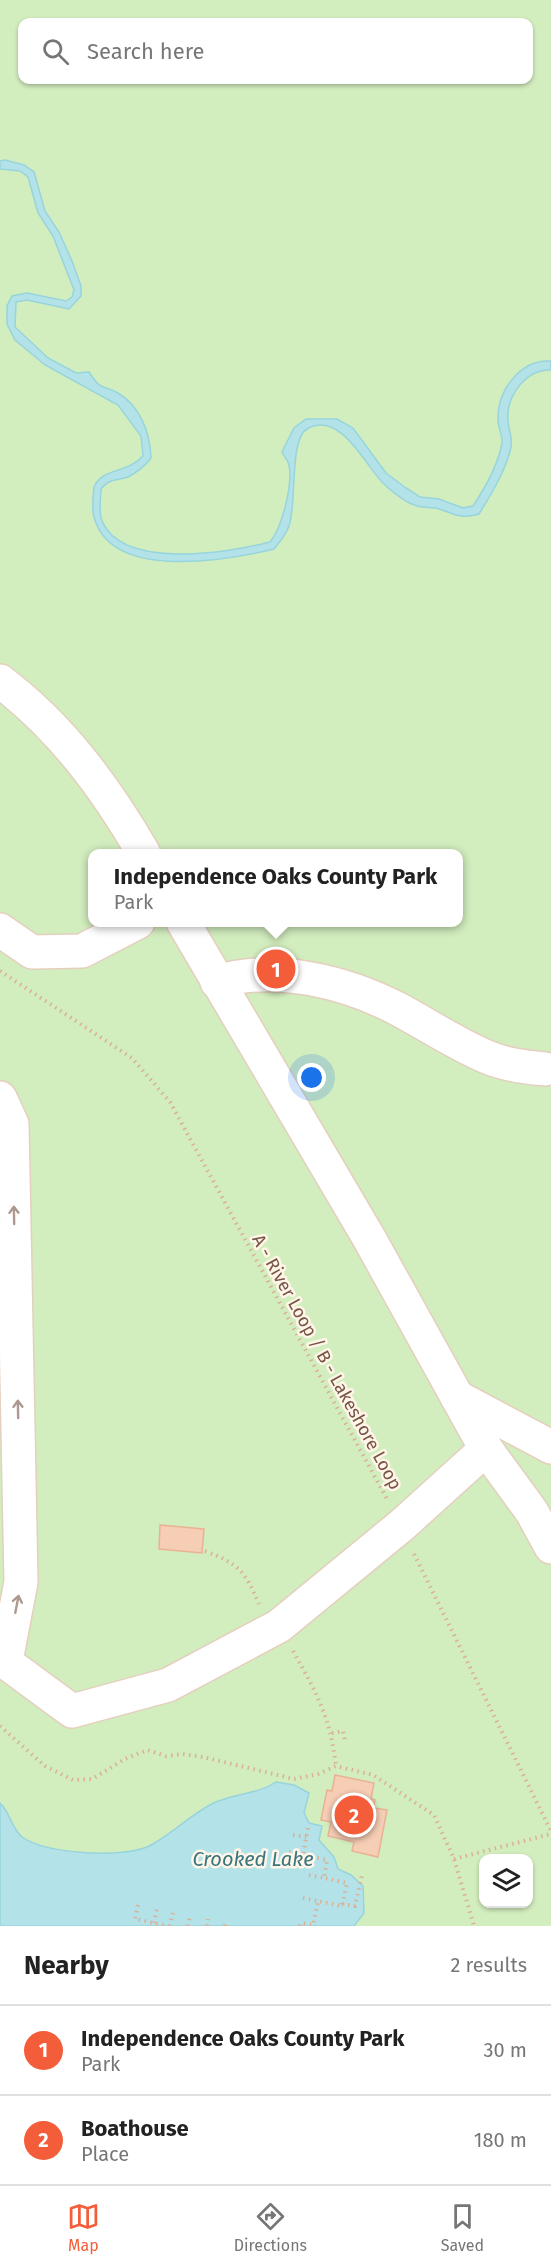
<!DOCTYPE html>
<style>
body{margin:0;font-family:"Fira Sans",sans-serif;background:#f2f2f2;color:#222}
.controls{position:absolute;right:18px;bottom:18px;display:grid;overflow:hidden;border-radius:12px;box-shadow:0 2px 4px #0004}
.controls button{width:54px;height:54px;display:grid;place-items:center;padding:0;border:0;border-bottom:2px solid #e0e0e0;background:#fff;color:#222;font:30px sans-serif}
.you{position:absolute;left:312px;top:1078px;width:21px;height:21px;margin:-15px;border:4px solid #fff;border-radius:50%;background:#1a73e8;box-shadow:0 0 0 9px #1a73e833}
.badge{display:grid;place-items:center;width:39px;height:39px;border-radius:50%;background:#f45d39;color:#fff;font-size:20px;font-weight:700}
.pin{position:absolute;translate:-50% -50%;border:3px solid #fff;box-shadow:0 2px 6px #0006}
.popup{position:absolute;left:88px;top:849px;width:375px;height:78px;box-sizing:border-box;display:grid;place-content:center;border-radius:12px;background:#fff;filter:drop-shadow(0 2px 4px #0005);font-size:20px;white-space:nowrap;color:#767676}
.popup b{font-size:22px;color:#222}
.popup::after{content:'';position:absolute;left:50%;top:100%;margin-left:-12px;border:12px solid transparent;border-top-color:#fff}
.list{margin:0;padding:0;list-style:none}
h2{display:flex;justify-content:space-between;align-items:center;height:78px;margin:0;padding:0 24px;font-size:26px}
h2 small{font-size:20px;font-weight:400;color:#767676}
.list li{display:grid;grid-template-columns:39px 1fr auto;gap:18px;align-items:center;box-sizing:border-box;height:90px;padding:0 24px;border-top:2px solid #e0e0e0}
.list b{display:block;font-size:22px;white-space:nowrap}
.list p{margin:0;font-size:20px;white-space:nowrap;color:#767676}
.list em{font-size:20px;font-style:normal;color:#767676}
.icon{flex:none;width:33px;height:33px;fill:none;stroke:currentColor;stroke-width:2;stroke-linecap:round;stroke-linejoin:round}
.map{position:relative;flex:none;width:551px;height:1926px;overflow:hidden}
.search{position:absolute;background:#fff;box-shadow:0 2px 4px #0004;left:18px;right:18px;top:18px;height:66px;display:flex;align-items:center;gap:15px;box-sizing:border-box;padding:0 21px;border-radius:12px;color:#767676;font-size:22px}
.sheet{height:258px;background:#fff}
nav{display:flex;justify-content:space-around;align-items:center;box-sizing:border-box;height:84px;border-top:2px solid #e0e0e0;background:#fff;font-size:16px;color:#767676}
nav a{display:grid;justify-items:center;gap:3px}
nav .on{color:#f45d39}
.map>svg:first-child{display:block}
.green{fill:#d2edbe;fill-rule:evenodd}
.water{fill:#b3e3e9;stroke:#98d4dc;stroke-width:1.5}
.building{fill:#f6cdb5;stroke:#eab294;stroke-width:1.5}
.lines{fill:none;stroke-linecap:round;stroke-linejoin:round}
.minor-casing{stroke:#e5cfbe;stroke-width:36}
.path{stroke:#dbb098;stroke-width:4;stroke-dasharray:1.5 4.5;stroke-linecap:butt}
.minor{stroke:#fff;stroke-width:33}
.oneway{stroke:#ad998f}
.labels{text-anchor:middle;stroke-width:5;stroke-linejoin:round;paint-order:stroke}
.street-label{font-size:18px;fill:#775545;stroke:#fff5e8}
.water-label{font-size:20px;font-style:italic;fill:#37767e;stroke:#fff5e8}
</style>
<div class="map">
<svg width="551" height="1926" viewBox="0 0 551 1926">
<rect width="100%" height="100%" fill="#fef2e0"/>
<path class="green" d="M 0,0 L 551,0 L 551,1926 L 0,1926 ZM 22,22 L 528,22 L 528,80 L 22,80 ZM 93,854 L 459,854 L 459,922 L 93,922 ZM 484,1858 L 528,1858 L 528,1904 L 484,1904 Z"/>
<g class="water">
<path d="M 5,160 L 24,165 L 34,172 L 45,211 L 59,232 L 72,261 L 81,286 L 81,296 L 69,309 L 27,300 L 16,302 L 15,327 L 48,358 L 76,373 L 89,372 C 101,391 101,384 118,393 C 141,407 150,433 151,458 C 146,465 136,473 128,477 C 117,481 109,478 101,489 C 101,499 98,511 102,521 C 123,570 228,553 270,542 C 282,528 293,484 289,465 C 288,461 284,456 282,452 L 294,428 L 306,419 L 337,419 L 353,428 L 386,473 L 406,488 L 420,497 L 439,499 L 463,508 L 473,506 C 485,488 498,465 502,443 C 503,435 498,428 498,420 C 497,391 520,359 551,361 L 551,370 C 526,369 506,396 508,420 C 508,429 513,437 511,447 C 506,470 492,493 479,514 C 459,520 454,513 436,508 C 430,507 423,508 417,506 C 406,503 391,491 383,483 C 365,465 340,410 307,429 C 289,439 297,505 289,526 C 286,534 280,542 274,549 C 228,560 118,580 96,523 C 91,512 93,499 94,487 C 103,467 127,474 143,456 L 141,436 L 118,405 L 45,365 L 15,340 L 7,324 L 7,306 L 12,296 L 27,293 L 66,301 L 72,297 L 74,290 L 53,236 L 38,213 L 28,177 L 20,171 L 0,169 L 0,161 Z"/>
<path d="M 276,1782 L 294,1785 L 309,1793 L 304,1813 L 309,1823 L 322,1826 L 319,1840 L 334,1857 L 338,1869 L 351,1875 L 363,1886 L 364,1913 L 354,1926 L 0,1926 L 0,1803 C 9,1810 11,1828 22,1837 C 46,1854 121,1858 147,1847 C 171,1836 191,1813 216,1802 C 236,1793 259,1794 276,1782 Z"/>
</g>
<g class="building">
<polygon points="160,1525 204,1529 202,1553 159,1549"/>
<polygon points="335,1775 374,1783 371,1799 375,1800 373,1808 387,1810 378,1857 352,1851 354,1842 328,1836 331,1822 321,1820 327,1790 332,1791"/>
</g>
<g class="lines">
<g class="minor-casing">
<g id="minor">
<path d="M 0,681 C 61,727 106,788 144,854"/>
<polyline points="183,922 369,1238 486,1449 532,1512 551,1547"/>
<polyline points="0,930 32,952 82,951 138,922"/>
<path d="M 217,982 C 275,964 346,982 398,1009 C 428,1025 456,1044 487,1057 C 506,1065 526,1067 545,1069"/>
<polyline points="0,1098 12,1124 21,1582 6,1661"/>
<polyline points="457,1397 551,1447"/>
<polyline points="0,1658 72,1711 168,1685 279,1626 402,1525 486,1449"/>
</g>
</g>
<g class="path">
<polyline points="0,971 132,1058 170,1102 387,1499"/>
<path d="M 205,1551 C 239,1564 245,1571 259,1604"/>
<polyline points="414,1554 551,1831"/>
<path d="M 293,1651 C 317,1694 330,1716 336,1766"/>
<polyline points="0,1726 45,1766 73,1780 92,1779 125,1759 147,1750 166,1756 183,1754 203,1757 294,1779 318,1774 336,1766 373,1775 434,1815 454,1859 474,1926"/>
<polyline points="332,1733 343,1731 345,1741"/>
<polyline points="293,1835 307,1837"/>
<polyline points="289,1852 303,1855"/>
<polyline points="454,1859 551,1834"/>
<polyline points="309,1875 324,1878"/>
<polyline points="303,1898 318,1901"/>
<polyline points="342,1904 355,1906 362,1875"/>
<polyline points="138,1905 135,1919 167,1926"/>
<polyline points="154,1923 157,1908"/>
<polyline points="170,1926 173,1912"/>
<polyline points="188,1926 190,1915"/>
<polyline points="207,1926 208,1919"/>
<polyline points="225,1926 226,1922"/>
<polyline points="300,1926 301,1923 313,1925 318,1901 342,1906 347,1883 324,1878 327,1860 303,1855 308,1828"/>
</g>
<use href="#minor" class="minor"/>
</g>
<defs><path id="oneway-shaft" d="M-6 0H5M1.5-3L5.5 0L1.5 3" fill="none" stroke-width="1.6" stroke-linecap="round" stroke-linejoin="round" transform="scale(1.5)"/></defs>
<g class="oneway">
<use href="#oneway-shaft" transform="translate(14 1215) rotate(-91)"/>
<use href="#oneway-shaft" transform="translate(18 1409) rotate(-91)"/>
<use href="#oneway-shaft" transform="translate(17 1604) rotate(-79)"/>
</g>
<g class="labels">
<g class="street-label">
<text transform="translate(327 1362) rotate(61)" y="6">A - River Loop / B - Lakeshore Loop</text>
</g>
<g class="water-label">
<text x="253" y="1866">Crooked Lake</text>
</g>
</g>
</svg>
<div class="controls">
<button><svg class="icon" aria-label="layers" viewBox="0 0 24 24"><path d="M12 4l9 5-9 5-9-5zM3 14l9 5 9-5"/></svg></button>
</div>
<div class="you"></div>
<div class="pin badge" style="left:276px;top:969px">1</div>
<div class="popup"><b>Independence Oaks County Park</b>Park</div>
<div class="pin badge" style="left:354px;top:1815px">2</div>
<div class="search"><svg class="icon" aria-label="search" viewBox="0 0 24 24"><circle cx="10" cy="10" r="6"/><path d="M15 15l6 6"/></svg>Search here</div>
</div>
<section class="sheet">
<h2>Nearby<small>2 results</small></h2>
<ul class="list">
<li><span class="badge">1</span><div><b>Independence Oaks County Park</b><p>Park</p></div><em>30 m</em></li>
<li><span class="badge">2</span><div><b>Boathouse</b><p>Place</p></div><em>180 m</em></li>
</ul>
</section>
<nav>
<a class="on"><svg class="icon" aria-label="map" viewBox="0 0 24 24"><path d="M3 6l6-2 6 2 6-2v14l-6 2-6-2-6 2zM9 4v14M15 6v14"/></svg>Map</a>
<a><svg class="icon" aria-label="directions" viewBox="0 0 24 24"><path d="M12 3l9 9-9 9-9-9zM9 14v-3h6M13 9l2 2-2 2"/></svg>Directions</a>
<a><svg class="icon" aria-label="saved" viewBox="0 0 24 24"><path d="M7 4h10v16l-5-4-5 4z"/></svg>Saved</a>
</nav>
